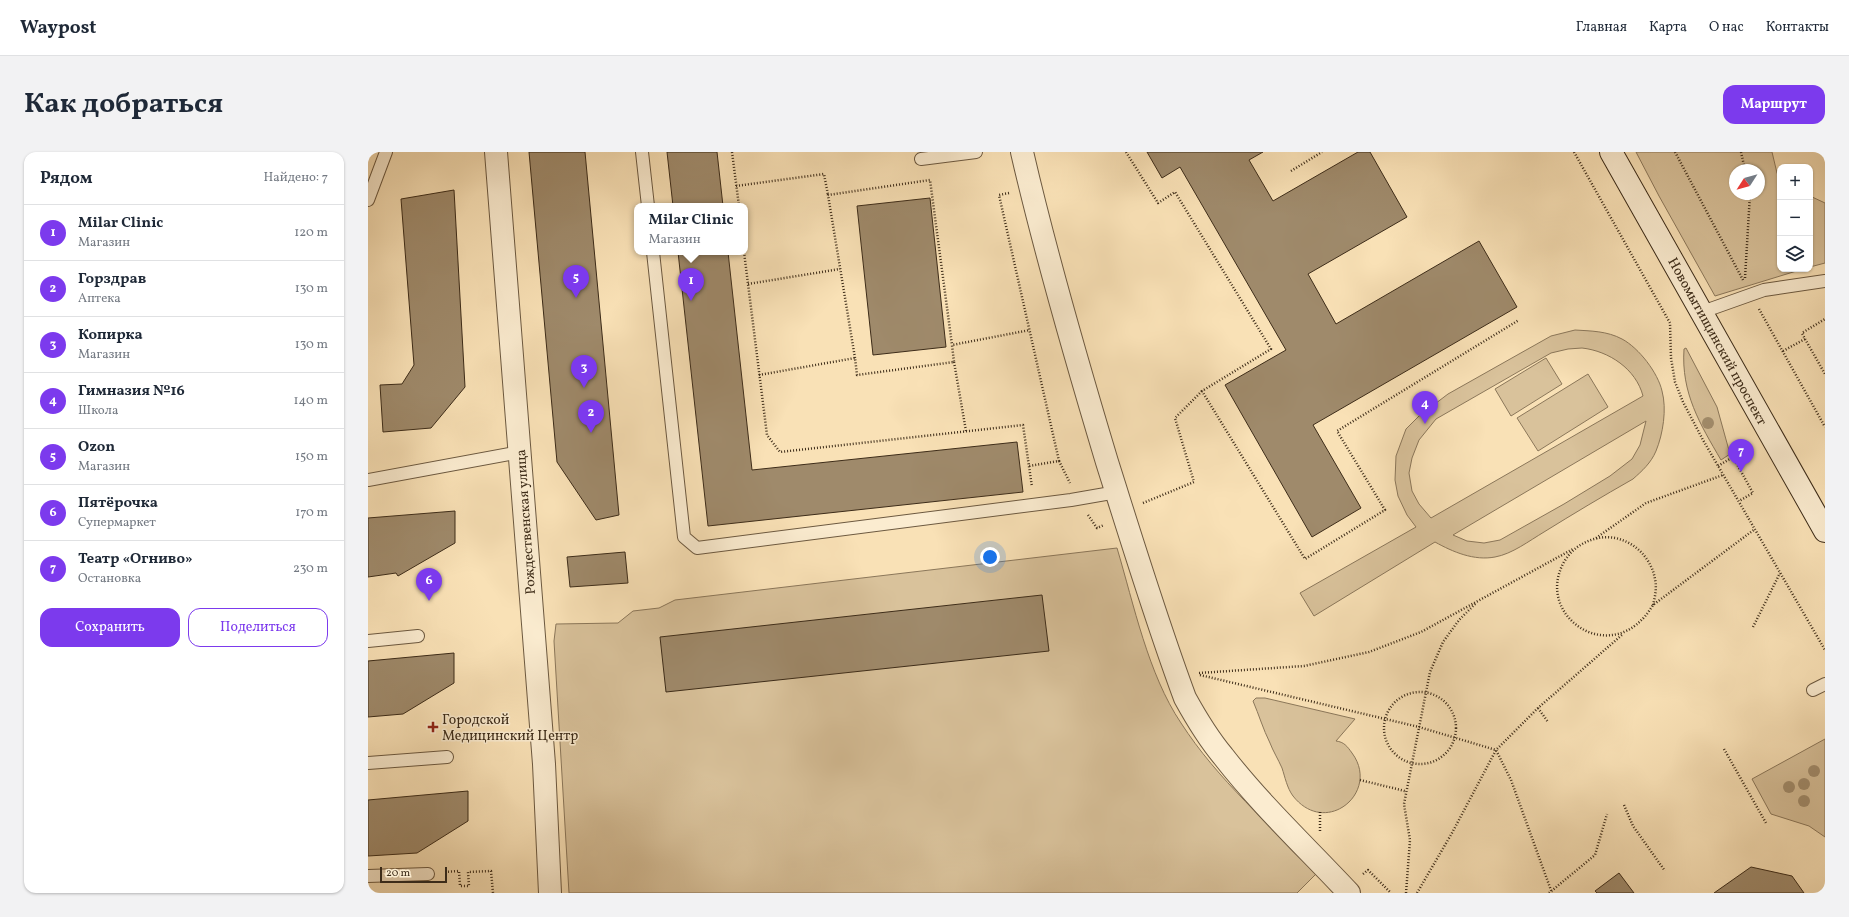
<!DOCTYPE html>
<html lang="ru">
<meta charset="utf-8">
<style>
body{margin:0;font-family:Vollkorn,serif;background:#f2f2f3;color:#1f2937}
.controls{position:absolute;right:12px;top:12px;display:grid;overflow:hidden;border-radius:8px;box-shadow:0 1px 3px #0004}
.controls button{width:36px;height:36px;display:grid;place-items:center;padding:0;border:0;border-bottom:1px solid #e0e1e3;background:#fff;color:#1f2937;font:20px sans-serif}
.compass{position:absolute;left:1361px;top:12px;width:36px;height:36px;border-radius:50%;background:#fff;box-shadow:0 1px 3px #0004;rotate:234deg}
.scale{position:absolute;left:12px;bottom:10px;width:67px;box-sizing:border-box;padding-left:4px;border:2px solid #3d2c19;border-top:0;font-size:11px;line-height:14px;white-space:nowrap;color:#3d2c19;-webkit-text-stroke:3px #fbecd0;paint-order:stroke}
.you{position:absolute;left:622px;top:405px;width:14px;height:14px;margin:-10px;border:3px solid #fff;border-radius:50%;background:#1a73e8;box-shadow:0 0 0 6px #1a73e833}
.badge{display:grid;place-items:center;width:26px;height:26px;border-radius:50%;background:#7c3aed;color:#fff;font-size:13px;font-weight:700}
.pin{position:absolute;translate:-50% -33px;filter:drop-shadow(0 1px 2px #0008)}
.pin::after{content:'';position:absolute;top:21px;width:14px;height:12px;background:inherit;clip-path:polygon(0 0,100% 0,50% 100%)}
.popup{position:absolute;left:266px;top:51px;width:114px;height:52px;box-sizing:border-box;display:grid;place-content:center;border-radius:8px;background:#fff;filter:drop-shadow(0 1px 3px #0005);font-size:13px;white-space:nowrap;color:#747a83}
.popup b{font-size:15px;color:#1f2937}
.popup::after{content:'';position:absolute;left:50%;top:100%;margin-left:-8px;border:8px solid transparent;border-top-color:#fff}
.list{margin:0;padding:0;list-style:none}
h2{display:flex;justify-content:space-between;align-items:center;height:52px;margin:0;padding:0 16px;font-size:17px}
h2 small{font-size:13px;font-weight:400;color:#747a83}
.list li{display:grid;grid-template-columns:26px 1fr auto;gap:12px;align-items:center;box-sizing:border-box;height:56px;padding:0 16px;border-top:1px solid #e0e1e3}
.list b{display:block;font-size:15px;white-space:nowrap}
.list p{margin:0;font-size:13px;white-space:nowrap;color:#747a83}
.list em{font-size:13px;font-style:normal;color:#747a83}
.actions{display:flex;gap:8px;padding:12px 16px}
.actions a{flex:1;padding:9px 0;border:1px solid #7c3aed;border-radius:12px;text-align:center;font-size:14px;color:#7c3aed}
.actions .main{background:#7c3aed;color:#fff}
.icon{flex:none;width:22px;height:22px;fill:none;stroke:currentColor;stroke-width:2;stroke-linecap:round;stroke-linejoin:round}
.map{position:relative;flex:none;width:1457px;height:741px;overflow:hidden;border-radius:12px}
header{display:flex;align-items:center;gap:24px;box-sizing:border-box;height:56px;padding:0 20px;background:#fff;border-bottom:1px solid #e0e1e3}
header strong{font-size:19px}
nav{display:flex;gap:22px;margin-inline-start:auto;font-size:14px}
.intro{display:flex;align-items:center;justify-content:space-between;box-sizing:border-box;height:96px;padding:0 24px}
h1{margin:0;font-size:28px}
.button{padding:10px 18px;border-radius:12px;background:#7c3aed;color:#fff;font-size:14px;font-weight:700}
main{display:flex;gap:24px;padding:0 24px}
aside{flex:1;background:#fff;border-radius:12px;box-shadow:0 1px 3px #0004}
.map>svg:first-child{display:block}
.green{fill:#d9c29b;stroke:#8b775a;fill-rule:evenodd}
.building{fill:#9f8a6b;stroke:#3d2c19}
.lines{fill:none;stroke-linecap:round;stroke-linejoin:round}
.service-casing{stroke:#6c5940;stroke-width:14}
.minor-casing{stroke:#6c5940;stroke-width:24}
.secondary-casing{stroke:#3d2c19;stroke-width:24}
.path{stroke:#3d2c19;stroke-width:2.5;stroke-dasharray:1 2;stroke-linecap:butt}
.service{stroke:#fbecd0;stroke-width:12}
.minor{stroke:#fbecd0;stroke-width:22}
.secondary{stroke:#fbecd0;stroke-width:22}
.tree{fill:#a38e6e}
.poi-dot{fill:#8f2418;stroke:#fbecd0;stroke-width:1.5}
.labels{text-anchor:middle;stroke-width:3;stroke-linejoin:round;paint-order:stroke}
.street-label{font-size:14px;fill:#3d2c19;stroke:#fbecd0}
.poi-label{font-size:14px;fill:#3d2c19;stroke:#fbecd0;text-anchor:start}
</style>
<header>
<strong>Waypost</strong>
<nav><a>Главная</a><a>Карта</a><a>О нас</a><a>Контакты</a></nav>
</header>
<div class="intro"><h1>Как добраться</h1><a class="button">Маршрут</a></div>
<main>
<aside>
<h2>Рядом<small>Найдено: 7</small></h2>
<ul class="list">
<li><span class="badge">1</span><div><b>Milar Clinic</b><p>Магазин</p></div><em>120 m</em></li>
<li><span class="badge">2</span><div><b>Горздрав</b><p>Аптека</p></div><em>130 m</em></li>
<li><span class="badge">3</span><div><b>Копирка</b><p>Магазин</p></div><em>130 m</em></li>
<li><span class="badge">4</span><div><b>Гимназия №16</b><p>Школа</p></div><em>140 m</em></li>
<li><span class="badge">5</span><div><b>Ozon</b><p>Магазин</p></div><em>150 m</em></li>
<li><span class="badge">6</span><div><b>Пятёрочка</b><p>Супермаркет</p></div><em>170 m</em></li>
<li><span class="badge">7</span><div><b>Театр «Огниво»</b><p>Остановка</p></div><em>230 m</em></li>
</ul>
<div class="actions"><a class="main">Сохранить</a><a>Поделиться</a></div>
</aside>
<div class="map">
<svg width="1457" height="741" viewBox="0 0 1457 741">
<rect width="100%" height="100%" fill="#f9e1b6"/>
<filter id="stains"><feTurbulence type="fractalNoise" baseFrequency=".005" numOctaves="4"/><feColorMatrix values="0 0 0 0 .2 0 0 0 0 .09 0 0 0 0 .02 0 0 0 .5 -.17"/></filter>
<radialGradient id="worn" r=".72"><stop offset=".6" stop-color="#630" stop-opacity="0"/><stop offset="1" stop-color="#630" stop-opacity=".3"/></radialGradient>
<g class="green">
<path d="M 1268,0 L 1404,0 L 1409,21 L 1412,26 L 1412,117 L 1435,117 L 1347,144 L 1291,44 ZM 1367,18 L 1391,18 L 1391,42 L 1367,42 Z"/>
<polygon points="1442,44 1457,51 1457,111 1442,115"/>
<path d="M 1207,178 C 1223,179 1239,179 1254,187 C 1271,196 1290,221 1294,239 C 1299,257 1295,282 1288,299 C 1283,311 1274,319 1265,327 C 1235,344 1205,362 1176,380 C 1161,389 1144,402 1127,405 C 1106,409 1085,400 1067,390 L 946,464 L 932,441 L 1048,375 L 1039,363 L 1030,344 L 1027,328 L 1028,304 L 1038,277 L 1051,264 L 1080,242 L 1183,184 ZM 1214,196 C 1241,199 1268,217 1275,244 L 1063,366 L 1051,352 L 1044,339 L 1041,321 L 1044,306 L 1051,288 L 1068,267 L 1183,201 L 1200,197 ZM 1278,269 L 1272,293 L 1264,307 L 1242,324 L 1196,352 L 1132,388 L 1116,391 L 1099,389 L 1085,383 Z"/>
<path d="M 1318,196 L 1349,255 L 1362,302 L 1353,308 C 1332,272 1313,241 1316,197 Z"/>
<polygon points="1178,206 1194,232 1143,264 1127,237"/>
<polygon points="1220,222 1240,255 1170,299 1149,266"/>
<path d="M 749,396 C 766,453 780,522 813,571 C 849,627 903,674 949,721 L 929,741 L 201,741 L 186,489 L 188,472 L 250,471 L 265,459 L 291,456 L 307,448 Z"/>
<path d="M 888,546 L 897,546 L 987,567 L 968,589 C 976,590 979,594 984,601 C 1013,640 958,686 925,644 C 919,636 917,625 914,616 C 910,607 905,599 902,591 C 895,577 891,563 885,549 Z"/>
<polygon points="1457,587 1457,685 1441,674 1403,662 1384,627"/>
</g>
<g class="building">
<polygon points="161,0 217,0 251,363 228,368 189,310"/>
<polygon points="299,0 349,0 355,54 305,54"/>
<polygon points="779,0 895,0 881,8 905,49 990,0 1002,0 1039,65 940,122 968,172 1111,89 1149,155 945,273 993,356 944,385 857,233 918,198 812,15 794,26"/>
<polygon points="86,38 97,235 63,276 15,280 12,233 34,232 46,213 33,47"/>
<polygon points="562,46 578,195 505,203 489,54"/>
<polygon points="310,100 360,100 384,318 649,290 655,340 340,374"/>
<polygon points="87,359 87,391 30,424 28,421 0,425 0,366"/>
<polygon points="257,400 260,431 202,435 199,405"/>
<polygon points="674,443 681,499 298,540 292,485"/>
<polygon points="86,501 86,531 35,562 0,565 0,509"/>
<polygon points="100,639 100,669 49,701 0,704 0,648"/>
<polygon points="1383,715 1424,724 1436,741 1346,741"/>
<polygon points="1251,721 1266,741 1229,741 1227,739"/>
</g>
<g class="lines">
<g class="service-casing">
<g id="service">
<polyline points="274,0 280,54"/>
<polyline points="553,7 608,0"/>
<polyline points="0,48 18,0"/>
<polyline points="285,100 316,385 329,396 703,348 749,340"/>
<polyline points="1334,160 1396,138 1457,129"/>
<polyline points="0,328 152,300"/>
<polyline points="0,489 50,484"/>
<polyline points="1445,538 1457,532"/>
<polyline points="0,611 79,605"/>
<polyline points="0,724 60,722"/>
</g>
</g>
<g class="minor-casing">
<g id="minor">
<polyline points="128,0 176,612 182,741"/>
<path d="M 654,0 C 678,104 708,207 739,310 C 764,389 788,468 817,546 C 828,566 840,586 855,604 C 893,653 939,696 981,741"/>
</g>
</g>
<g class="secondary-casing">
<polyline id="secondary" points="1243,0 1457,379"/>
</g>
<g class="path">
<polyline points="364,0 371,54"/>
<polyline points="758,0 790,51 807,40 903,197 834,239 937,407 1017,358 969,279 1151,168"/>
<polyline points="1206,0 1302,171 1303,206 1307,230 1315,250 1335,288 1457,498"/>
<polyline points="1307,0 1375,128"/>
<polyline points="1373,0 1377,18"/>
<polyline points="923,19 954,0"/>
<polyline points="368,34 456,22 460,43"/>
<polyline points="641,41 631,43 691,309 661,314"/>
<polyline points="376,100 399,283 412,300 655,273 664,335"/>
<polyline points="1377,126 1382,42"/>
<polyline points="380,132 472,117"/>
<polyline points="1391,157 1457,275"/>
<polyline points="1437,187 1457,222"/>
<polyline points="1415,199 1437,187 1434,181 1457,167"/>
<polyline points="487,206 460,43 562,28 584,193"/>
<polyline points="586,210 598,279"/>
<polyline points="391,223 487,206 489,223 586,210 584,193 662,178"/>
<polyline points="691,309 702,331"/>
<polyline points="1350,314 1365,305 1385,341 1371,349"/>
<polyline points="775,351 826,330 807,266 834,239"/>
<polyline points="720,363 729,376 736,373"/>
<polyline points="1228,386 1278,351 1355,323"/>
<path d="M 1285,453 C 1287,445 1289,436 1287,427 C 1282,399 1254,379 1226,387 C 1213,391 1203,398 1196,410 C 1165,465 1246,519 1285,453 L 1387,377"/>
<polyline points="1385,475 1412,421"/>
<polyline points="831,521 936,514 1001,500 1053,480 1205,397"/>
<polyline points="832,523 1051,575 1128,598 1143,628 1184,741"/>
<circle cx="1052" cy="576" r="36"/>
<polyline points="1170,556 1180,570"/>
<polyline points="1356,597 1398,671"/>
<polyline points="992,628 1037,639"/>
<polyline points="1256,653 1265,674 1297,719"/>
<polyline points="952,660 952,679"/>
<polyline points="77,720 91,719 92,734 101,734 100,720 123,719 125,741"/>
<polyline points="995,722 1000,718 1023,741"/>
<polyline points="1038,741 1042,688 1036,652 1062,520 1075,490 1091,468 1108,451"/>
<polyline points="1049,741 1084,681 1128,598 1170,556 1255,482"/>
<polyline points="1181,741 1227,703 1239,662"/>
</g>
<use href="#service" class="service"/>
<use href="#minor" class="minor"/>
<use href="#secondary" class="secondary"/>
</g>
<g class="tree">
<circle cx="1340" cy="271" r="6"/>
<circle cx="1446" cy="619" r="6"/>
<circle cx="1436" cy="632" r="6"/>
<circle cx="1421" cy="635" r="6"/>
<circle cx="1436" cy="649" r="6"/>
</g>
<path class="poi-dot" d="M63 569h4v4h4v4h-4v4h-4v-4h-4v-4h4z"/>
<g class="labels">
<g class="street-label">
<text transform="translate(1350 189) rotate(61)" y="5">Новомытищинский проспект</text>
<text transform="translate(157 370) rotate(-94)" y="5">Рождественская улица</text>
</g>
<g class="poi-label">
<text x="74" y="572">Городской<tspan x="74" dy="16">Медицинский Центр</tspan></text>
</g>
</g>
<rect width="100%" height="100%" filter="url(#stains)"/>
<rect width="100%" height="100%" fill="url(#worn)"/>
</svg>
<div class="controls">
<button>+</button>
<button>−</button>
<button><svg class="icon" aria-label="layers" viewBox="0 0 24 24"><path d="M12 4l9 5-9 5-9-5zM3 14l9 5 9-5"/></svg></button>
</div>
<svg class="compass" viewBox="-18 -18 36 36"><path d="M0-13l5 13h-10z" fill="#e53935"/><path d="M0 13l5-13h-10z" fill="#747a83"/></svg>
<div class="scale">20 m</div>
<div class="you"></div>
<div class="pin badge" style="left:323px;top:149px">1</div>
<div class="popup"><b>Milar Clinic</b>Магазин</div>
<div class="pin badge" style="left:223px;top:281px">2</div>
<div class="pin badge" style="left:216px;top:236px">3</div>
<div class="pin badge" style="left:1057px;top:272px">4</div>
<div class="pin badge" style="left:208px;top:146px">5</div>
<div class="pin badge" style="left:61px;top:449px">6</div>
<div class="pin badge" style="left:1373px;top:320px">7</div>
</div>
</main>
